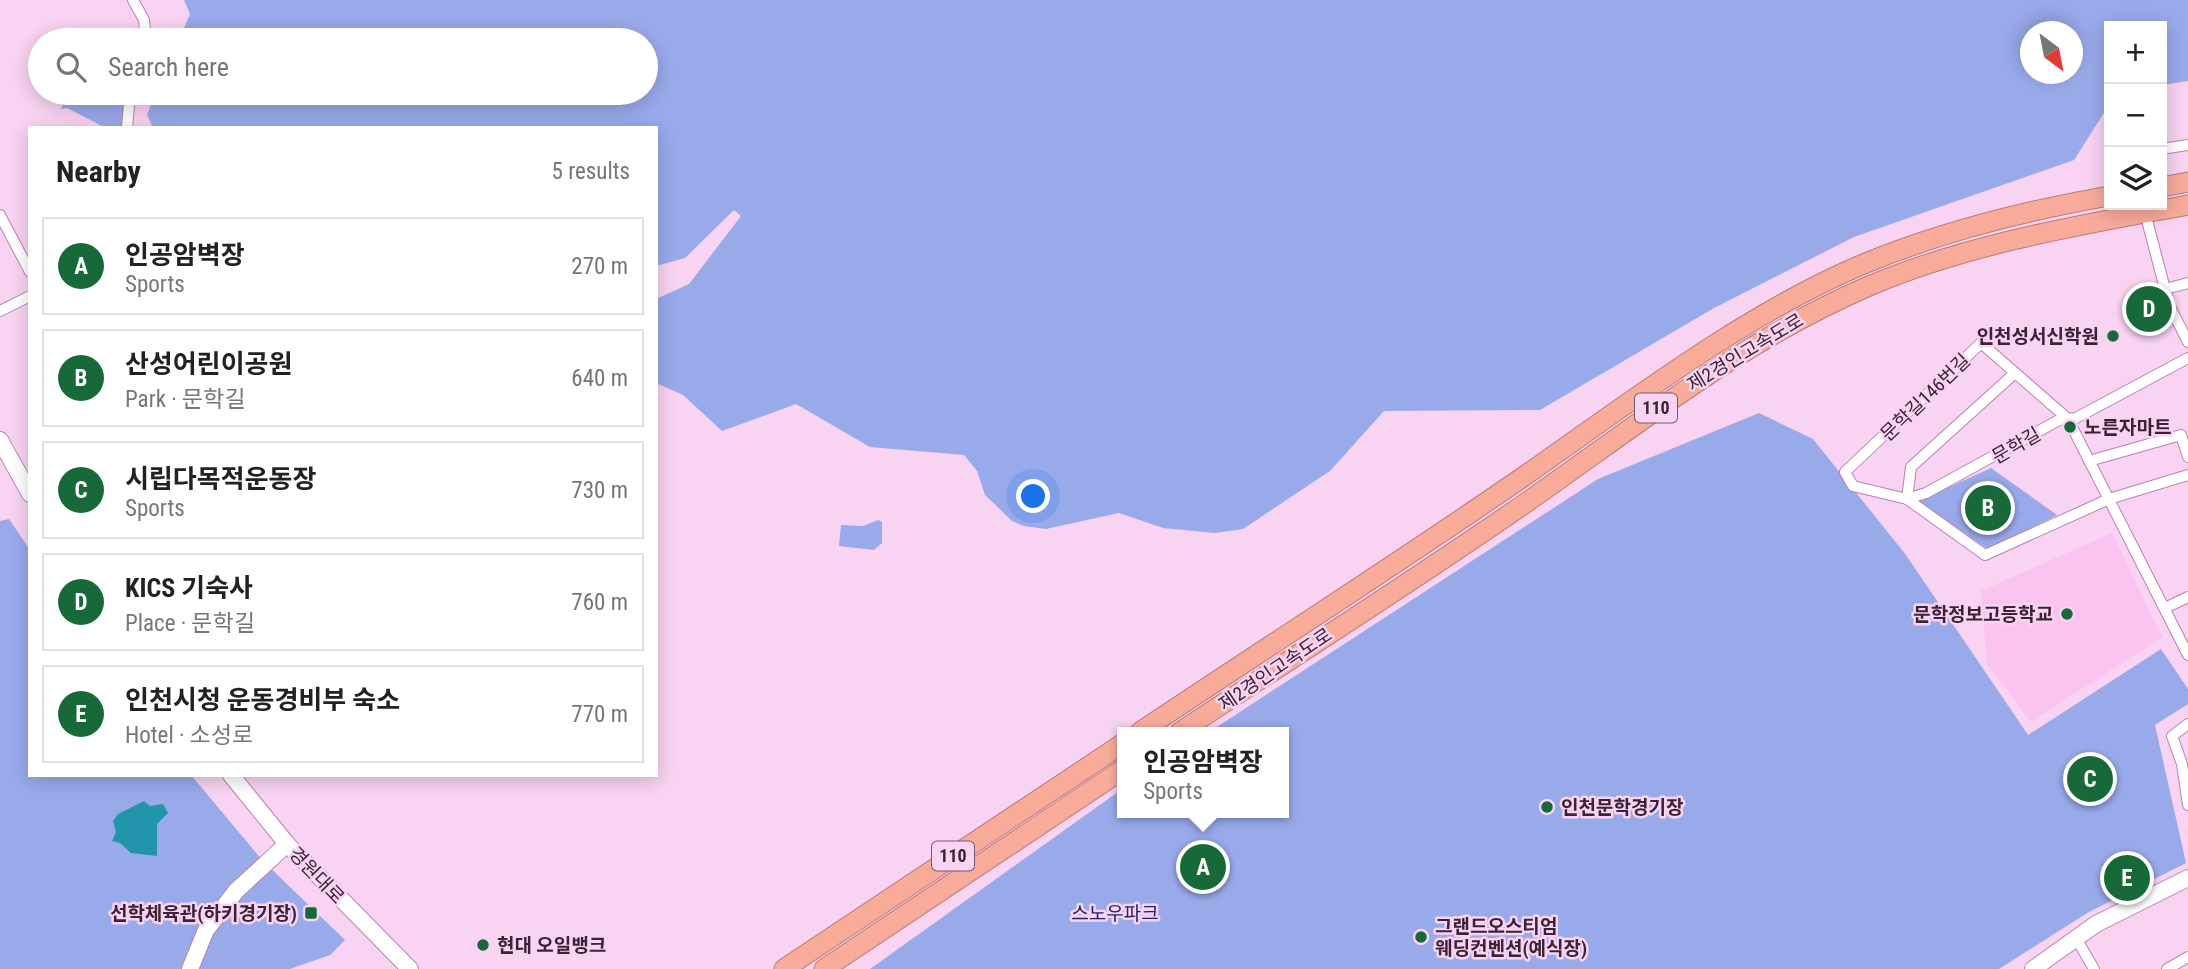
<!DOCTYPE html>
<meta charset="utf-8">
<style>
body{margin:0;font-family:"Roboto Condensed","Noto Sans KR",sans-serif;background:#f2f2f2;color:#222}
.controls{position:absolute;right:21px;top:21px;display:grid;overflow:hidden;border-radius:0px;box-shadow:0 4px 18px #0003}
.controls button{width:63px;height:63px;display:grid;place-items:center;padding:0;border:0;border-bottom:2px solid #e0e0e0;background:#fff;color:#222;font:35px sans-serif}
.compass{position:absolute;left:2020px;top:21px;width:63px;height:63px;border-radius:50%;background:#fff;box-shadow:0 4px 18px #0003;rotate:148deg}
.you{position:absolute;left:1034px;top:497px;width:24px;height:24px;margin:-18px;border:5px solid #fff;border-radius:50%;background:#1a73e8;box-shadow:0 0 0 10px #1a73e833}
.badge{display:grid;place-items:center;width:46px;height:46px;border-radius:50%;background:#18693a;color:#fff;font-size:23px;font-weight:700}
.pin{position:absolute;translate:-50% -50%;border:4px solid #fff;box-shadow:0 2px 7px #0006}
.popup{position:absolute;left:1117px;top:727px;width:172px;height:91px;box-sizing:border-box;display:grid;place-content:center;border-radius:0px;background:#fff;filter:drop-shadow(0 2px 5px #0005);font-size:23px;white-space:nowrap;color:#767676}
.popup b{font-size:26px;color:#222}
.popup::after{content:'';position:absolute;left:50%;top:100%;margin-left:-14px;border:14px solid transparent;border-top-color:#fff}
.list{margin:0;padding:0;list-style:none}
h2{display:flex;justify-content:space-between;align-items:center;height:91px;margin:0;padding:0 28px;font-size:30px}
h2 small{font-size:23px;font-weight:400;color:#767676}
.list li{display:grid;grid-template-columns:46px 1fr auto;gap:21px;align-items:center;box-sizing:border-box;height:98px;margin:0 14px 14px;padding:0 14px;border:2px solid #e0e0e0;border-radius:0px}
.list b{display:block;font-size:26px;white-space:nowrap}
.list p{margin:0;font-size:23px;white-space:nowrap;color:#767676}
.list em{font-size:23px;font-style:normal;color:#767676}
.icon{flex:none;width:38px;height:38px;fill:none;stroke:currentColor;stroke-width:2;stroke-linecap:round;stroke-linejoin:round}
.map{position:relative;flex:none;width:2188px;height:969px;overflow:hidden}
.search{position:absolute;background:#fff;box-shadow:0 4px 18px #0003;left:28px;top:28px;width:630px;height:77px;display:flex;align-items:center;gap:18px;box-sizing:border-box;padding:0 24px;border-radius:38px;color:#767676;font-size:26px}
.panel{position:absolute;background:#fff;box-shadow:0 4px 18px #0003;left:28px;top:126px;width:630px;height:651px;border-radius:0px}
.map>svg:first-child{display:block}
.built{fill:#fbc3f0}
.green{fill:#99aaeb;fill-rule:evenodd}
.water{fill:#2196ab}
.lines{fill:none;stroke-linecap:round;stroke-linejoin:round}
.street-casing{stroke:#bc80b2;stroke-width:12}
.secondary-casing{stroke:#bc80b2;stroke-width:18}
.highway-casing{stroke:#b67b77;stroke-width:21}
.street{stroke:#fff;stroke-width:10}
.secondary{stroke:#fff;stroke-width:16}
.highway{stroke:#f9ab9a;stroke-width:19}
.poi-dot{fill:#18693a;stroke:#f9d3f2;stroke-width:2.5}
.labels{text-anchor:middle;stroke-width:5;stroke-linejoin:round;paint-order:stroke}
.shield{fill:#f9d3f2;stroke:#74586f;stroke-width:2}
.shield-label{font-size:18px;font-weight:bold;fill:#3b2337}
.poi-label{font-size:19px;font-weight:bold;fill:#3b2337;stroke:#f9d3f2;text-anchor:start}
.street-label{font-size:19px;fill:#3b2337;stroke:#f9d3f2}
.park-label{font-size:19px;fill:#1e2370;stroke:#f9d3f2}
</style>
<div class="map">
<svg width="2188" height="969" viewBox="0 0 2188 969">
<rect width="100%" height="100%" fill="#f9d3f2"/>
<polygon class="built" points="2112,533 2162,637 2031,722 1987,664 1981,591"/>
<g class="green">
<path d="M 184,0 L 2188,0 L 2188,81 L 2162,85 L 2162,26 L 2109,26 L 2109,105 L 2074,160 L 1854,237 L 1714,308 L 1540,410 L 1384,411 L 1330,471 L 1243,529 L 1215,533 L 1163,528 L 1119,513 L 1046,529 L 1024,526 L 1012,521 L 985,495 L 977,471 L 964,455 L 870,447 L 796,404 L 722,431 L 683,395 L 656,383 L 656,299 L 689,284 L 741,216 L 734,210 L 685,258 L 656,266 L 656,128 L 153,128 L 147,115 L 155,93 L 646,93 L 646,40 L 179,40 L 190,14 ZM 2030,32 L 2072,32 L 2072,74 L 2030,74 Z"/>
<polygon points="67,93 128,93 126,126 102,126 67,108 61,109"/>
<polygon points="1759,413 1813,439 1906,555 2028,735 2161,649 2188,689 2188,704 2155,725 2186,863 2089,912 1999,969 870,969 1122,789 1122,813 1284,813 1284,732 1209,732 1598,479"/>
<polygon points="1991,468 2057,515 1989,550 1918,501"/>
<polygon points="9,519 30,550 30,775 191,775 262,860 345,940 330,955 290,969 0,969 0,521"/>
<polygon points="878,520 882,522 882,543 874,550 839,546 841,525 863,526"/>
</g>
<polygon class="water" points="144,801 150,806 163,804 168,813 157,824 157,856 131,853 120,843 112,841 116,832 113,821 118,814"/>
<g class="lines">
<g class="street-casing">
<g id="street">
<polyline points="133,0 144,20 146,40"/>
<polyline points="127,128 130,93"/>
<polyline points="2162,149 2188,145"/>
<polyline points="0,215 30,272"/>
<polyline points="2148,224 2165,289"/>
<polyline points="2188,283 2165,289 2170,307 2188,342"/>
<polyline points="0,311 30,296"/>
<polyline points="2188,358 2076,418 2059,420 1926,493 1907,499 1853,486 1845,472 1981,343 2068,419 2188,655"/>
<polyline points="2089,461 2181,435 2188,457"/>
<polyline points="1907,499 1985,555 2109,499 2188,475"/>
<polyline points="1907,499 1911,467 2015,373"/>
<polyline points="2165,608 2188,597"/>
<polyline points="2188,724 2172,736 2182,764 2188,805"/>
<polyline points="2076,938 2094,969"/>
<polyline points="2167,969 2188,957"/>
</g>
</g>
<g class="secondary-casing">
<g id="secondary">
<polyline points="0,440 30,494"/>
<polyline points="231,775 287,844 410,969"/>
<polyline points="190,969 206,930 236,891 287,844"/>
<polyline points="2033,969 2096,924 2188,878"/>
</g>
</g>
<g class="highway-casing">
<g id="highway">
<polyline points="2162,187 2188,182"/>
<path d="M 1140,732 C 1267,647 1397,564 1523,477 C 1629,403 1742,316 1861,265 C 1940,232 2024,211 2109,196"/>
<path d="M 1180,732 C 1299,653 1420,577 1537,495 C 1645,419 1746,339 1869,286 C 1970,243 2081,225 2188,205"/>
<polyline points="784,969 1122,744"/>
<polyline points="824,969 1122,770"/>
</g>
</g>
<use href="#street" class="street"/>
<use href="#secondary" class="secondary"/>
<use href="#highway" class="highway"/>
</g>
<g class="poi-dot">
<circle cx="2113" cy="336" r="7"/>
<circle cx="2070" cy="427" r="7"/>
<circle cx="2067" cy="614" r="7"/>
<circle cx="1547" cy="807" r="7"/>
<rect x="304" y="906" width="14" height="14" rx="3.5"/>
<circle cx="1421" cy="937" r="7"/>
<circle cx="483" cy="945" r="7"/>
</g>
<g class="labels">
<g class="shield">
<rect x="1635" y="393.5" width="42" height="29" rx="5"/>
<rect x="932" y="841.5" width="42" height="29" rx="5"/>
</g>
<g class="shield-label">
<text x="1656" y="414">110</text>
<text x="953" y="862">110</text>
</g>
<g class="poi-label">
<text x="2099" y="343" text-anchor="end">인천성서신학원</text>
<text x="2084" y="434">노른자마트</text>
<text x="2053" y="621" text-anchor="end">문학정보고등학교</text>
<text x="1561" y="814">인천문학경기장</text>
<text x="297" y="920" text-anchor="end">선학체육관(하키경기장)</text>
<text x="1435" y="933">그랜드오스티엄<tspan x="1435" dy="22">웨딩컨벤션(예식장)</tspan></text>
<text x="497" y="952">현대 오일뱅크</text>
</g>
<g class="street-label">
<text transform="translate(1745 352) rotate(-31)" y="7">제2경인고속도로</text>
<text transform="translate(1925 397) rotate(-44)" y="7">문학길146번길</text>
<text transform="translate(2016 445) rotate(-30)" y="7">문학길</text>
<text transform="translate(1275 669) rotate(-34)" y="7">제2경인고속도로</text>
<text transform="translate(317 875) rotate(46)" y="7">경원대로</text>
</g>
<g class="park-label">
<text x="1115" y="920">스노우파크</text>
</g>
</g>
</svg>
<div class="controls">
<button>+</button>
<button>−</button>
<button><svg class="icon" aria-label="layers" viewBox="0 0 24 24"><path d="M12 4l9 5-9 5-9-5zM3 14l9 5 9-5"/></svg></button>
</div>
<svg class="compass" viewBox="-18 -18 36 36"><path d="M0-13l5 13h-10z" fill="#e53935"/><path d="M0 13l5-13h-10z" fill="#767676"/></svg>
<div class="you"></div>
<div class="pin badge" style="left:1203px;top:867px">A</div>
<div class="popup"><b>인공암벽장</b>Sports</div>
<div class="pin badge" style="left:1988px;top:508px">B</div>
<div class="pin badge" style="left:2090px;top:779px">C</div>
<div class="pin badge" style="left:2149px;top:309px">D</div>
<div class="pin badge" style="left:2127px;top:878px">E</div>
<div class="search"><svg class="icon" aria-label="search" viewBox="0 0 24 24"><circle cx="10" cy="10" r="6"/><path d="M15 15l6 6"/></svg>Search here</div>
<section class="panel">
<h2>Nearby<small>5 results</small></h2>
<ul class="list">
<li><span class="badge">A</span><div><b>인공암벽장</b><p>Sports</p></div><em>270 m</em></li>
<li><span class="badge">B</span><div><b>산성어린이공원</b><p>Park · 문학길</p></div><em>640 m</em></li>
<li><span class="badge">C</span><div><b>시립다목적운동장</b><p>Sports</p></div><em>730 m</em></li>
<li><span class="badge">D</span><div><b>KICS 기숙사</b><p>Place · 문학길</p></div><em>760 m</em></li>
<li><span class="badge">E</span><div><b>인천시청 운동경비부 숙소</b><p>Hotel · 소성로</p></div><em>770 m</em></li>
</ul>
</section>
</div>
